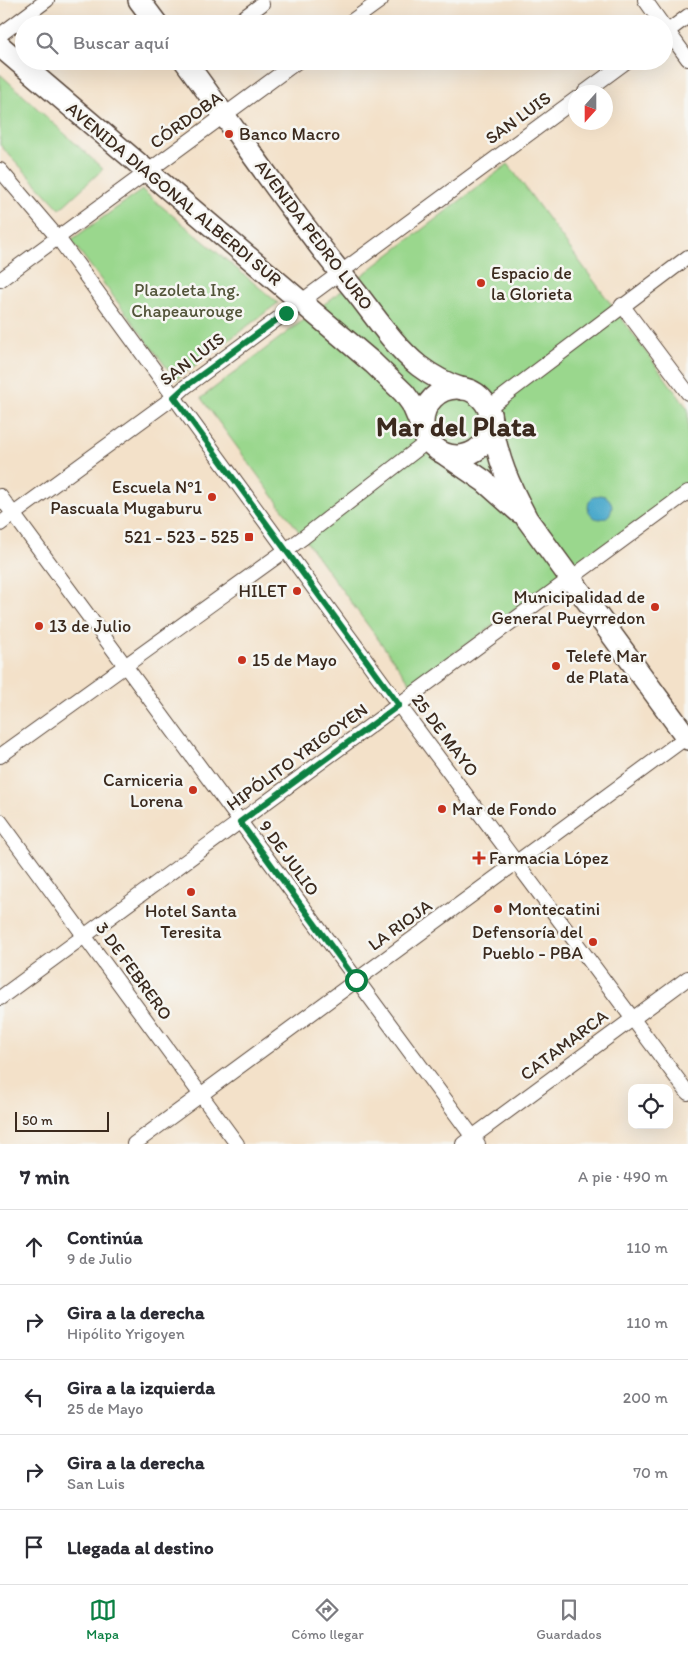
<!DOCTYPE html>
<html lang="es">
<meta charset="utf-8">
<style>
body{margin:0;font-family:Itim,sans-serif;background:#f7f7f7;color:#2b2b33}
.controls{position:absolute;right:15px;bottom:15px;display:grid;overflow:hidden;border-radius:10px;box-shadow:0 5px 20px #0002}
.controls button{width:45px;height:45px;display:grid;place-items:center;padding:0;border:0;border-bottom:1px solid #e1e1e2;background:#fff;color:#2b2b33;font:25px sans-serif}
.compass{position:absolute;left:568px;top:85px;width:45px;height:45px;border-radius:50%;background:#fff;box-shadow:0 5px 20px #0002;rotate:201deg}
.scale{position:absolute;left:15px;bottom:12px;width:94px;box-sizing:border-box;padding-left:5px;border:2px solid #3b2a1e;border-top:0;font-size:14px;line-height:18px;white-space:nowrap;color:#3b2a1e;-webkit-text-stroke:4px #f6f6f2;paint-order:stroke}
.stop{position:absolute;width:15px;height:15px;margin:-11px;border:4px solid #0b8043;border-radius:50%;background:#fff}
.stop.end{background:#0b8043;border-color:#fff;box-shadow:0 1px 5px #0008}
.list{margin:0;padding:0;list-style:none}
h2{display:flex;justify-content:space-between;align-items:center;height:65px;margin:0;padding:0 20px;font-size:21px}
h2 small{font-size:16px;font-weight:400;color:#7c7c81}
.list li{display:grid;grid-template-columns:32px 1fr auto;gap:15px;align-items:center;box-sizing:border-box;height:75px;padding:0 20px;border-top:1px solid #e1e1e2}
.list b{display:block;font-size:19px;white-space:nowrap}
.list p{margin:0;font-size:16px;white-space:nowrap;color:#7c7c81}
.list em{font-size:16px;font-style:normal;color:#7c7c81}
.icon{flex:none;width:28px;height:28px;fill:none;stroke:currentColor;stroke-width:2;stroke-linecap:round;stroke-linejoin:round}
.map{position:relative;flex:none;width:688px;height:1144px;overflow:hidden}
.search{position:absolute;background:#fff;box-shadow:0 5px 20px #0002;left:15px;right:15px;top:15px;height:55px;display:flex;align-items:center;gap:12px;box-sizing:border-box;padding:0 18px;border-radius:28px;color:#7c7c81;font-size:19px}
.sheet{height:440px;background:#fff}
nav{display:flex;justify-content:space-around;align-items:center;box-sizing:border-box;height:70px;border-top:1px solid #e1e1e2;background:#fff;font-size:14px;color:#7c7c81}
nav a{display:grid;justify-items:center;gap:2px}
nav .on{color:#0b8043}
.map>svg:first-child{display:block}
.green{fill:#9ad78d;stroke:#6a8056}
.water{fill:#4eaacc;stroke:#446a75}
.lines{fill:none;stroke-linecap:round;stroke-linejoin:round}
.minor-casing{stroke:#574538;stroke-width:16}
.primary-casing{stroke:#574538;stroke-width:24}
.minor{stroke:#fff;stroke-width:14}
.primary{stroke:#fff;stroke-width:21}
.route{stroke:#0b8043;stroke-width:6}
.poi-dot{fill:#c8321e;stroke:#f6f6f2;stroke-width:2}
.labels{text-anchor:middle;stroke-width:5;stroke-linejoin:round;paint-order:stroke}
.street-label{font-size:18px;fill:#3b2a1e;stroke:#f6f6f2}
.poi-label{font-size:18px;fill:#3b2a1e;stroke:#f6f6f2;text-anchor:start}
.park-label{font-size:18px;fill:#53553a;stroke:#f6f6f2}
.town-label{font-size:28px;font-weight:bold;fill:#3b2a1e;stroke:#f6f6f2}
</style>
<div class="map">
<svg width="688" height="1144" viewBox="0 0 688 1144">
<rect width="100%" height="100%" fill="#f6f6f2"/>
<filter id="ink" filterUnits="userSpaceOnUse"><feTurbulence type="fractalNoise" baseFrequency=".02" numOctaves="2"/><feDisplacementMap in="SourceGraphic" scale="10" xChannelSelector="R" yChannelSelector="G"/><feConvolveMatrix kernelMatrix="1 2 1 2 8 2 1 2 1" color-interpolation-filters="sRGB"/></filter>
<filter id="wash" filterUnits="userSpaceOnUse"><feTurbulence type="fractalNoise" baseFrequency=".0096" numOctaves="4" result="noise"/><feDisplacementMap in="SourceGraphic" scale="20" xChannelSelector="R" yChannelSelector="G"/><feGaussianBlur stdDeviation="1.12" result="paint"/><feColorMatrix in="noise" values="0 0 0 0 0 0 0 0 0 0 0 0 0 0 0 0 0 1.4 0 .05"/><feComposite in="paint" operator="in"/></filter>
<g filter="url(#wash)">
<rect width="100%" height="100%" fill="#f3e1c9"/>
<g class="green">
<polygon points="0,74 103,169 60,209 0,145"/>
<polygon points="508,164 688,409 688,486 411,684 201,398"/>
<polygon points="142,190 278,303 176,380 71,240"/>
</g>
<circle class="water" cx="600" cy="507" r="12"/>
</g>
<g filter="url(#ink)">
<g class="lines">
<g class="minor-casing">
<g id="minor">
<polyline points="645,0 662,24"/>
<polyline points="235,24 262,4"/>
<polyline points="348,24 381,0"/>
<polyline points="664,26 688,59"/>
<polyline points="664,34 688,16"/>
<polyline points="0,35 47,0"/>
<polyline points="585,92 627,61"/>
<polyline points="0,170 58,238 399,705 688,1093"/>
<polyline points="0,280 298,61"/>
<polyline points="622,305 688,393"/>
<polyline points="488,408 688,257"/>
<polyline points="0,496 478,1144"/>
<polyline points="0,524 174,397 185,387 576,99"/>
<polyline points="0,756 304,537 428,441"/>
<polyline points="0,821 237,1144"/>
<polyline points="0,998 688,492"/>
<polyline points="134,1144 688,736"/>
<polyline points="463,1144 688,978"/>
</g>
</g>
<g class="primary-casing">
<g id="primary">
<polyline points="139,0 157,24"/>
<polyline points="0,46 373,363 404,393 412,404 424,432"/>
<path d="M 185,61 C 241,138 295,217 355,291 C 375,316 394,346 419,366 C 432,376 447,384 463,389"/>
<circle cx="457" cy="422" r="34"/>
<path d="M 491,420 C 498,460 508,483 527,519 L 688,739"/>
<polyline points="446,455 484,481 519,512"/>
</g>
</g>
<use href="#minor" class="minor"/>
<use href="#primary" class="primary"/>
</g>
</g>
<g class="lines" filter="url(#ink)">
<polyline class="route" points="286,313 185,387 174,397 399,705 240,822 356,980"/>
</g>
<g class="poi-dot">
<circle cx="229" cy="134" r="5"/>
<circle cx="481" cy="283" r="5"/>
<circle cx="212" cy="497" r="5"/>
<rect x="244" y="532" width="10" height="10" rx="2.5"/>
<circle cx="297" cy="591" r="5"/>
<circle cx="655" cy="607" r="5"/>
<circle cx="39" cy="626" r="5"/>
<circle cx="242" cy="660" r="5"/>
<circle cx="556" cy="666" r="5"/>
<circle cx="193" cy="790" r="5"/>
<circle cx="442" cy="809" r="5"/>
<path d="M476.5 850.5h5v5h5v5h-5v5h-5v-5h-5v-5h5z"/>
<circle cx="191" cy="892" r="5"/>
<circle cx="498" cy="909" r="5"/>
<circle cx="593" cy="942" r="5"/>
</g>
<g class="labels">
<g class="street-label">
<text transform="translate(518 118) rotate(-36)" y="6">SAN LUIS</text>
<text transform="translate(186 120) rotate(-36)" y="6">CÓRDOBA</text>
<text transform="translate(174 194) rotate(40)" y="6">AVENIDA DIAGONAL ALBERDI SUR</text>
<text transform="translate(314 235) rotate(53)" y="6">AVENIDA PEDRO LURO</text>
<text transform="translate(192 359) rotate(-37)" y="6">SAN LUIS</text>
<text transform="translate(445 735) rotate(53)" y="6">25 DE MAYO</text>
<text transform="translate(297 757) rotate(-36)" y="6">HIPÓLITO YRIGOYEN</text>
<text transform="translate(289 858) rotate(54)" y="6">9 DE JULIO</text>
<text transform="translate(400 925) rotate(-36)" y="6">LA RIOJA</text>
<text transform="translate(134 971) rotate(54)" y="6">3 DE FEBRERO</text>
<text transform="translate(564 1045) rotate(-37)" y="6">CATAMARCA</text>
</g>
<g class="poi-label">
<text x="239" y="140">Banco Macro</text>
<text x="491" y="279">Espacio de<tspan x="491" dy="21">la Glorieta</tspan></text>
<text x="202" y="493" text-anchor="end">Escuela Nº1<tspan x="202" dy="21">Pascuala Mugaburu</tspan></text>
<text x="239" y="543" text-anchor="end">521 - 523 - 525</text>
<text x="287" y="597" text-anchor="end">HILET</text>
<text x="645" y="603" text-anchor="end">Municipalidad de<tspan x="645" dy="21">General Pueyrredon</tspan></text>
<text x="49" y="632">13 de Julio</text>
<text x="566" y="662">Telefe Mar<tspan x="566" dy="21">de Plata</tspan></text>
<text x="252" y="666">15 de Mayo</text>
<text x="183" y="786" text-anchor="end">Carniceria<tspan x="183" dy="21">Lorena</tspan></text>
<text x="452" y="815">Mar de Fondo</text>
<text x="489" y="864">Farmacia López</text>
<text x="508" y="915">Montecatini</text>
<text x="191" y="917" text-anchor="middle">Hotel Santa<tspan x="191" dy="21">Teresita</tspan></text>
<text x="583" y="938" text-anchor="end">Defensoría del<tspan x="583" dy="21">Pueblo - PBA</tspan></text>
</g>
<g class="park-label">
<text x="187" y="296">Plazoleta Ing.<tspan x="187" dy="21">Chapeaurouge</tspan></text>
</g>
<g class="town-label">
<text x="456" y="436">Mar del Plata</text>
</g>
</g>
</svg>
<div class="controls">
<button><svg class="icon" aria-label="locate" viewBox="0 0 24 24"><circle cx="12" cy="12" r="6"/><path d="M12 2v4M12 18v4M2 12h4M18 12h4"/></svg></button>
</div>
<svg class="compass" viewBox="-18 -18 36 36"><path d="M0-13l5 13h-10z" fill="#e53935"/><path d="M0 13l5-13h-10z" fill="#7c7c81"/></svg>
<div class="scale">50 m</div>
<div class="stop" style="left:356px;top:980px"></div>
<div class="stop end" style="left:286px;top:313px"></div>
<div class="search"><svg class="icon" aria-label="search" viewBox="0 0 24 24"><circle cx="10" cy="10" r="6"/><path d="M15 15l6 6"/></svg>Buscar aquí</div>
</div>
<section class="sheet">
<h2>7 min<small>A pie · 490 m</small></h2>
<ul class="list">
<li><svg class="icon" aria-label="ahead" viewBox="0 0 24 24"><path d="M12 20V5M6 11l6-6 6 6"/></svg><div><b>Continúa</b><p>9 de Julio</p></div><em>110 m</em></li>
<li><svg class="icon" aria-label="right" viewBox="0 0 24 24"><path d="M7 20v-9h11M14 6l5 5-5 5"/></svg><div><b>Gira a la derecha</b><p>Hipólito Yrigoyen</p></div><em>110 m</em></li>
<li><svg class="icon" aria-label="left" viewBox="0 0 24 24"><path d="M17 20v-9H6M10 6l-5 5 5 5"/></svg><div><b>Gira a la izquierda</b><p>25 de Mayo</p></div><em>200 m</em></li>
<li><svg class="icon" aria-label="right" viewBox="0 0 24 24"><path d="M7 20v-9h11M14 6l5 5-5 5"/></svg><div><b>Gira a la derecha</b><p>San Luis</p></div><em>70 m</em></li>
<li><svg class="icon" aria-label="arrive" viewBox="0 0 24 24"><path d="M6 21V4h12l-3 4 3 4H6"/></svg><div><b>Llegada al destino</b></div></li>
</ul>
</section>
<nav>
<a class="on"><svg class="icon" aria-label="map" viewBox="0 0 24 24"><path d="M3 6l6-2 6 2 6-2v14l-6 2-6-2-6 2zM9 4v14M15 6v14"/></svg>Mapa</a>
<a><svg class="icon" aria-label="directions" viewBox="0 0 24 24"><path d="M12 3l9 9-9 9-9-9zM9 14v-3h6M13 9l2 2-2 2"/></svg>Cómo llegar</a>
<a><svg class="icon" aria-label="saved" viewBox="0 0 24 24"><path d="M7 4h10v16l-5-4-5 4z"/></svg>Guardados</a>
</nav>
